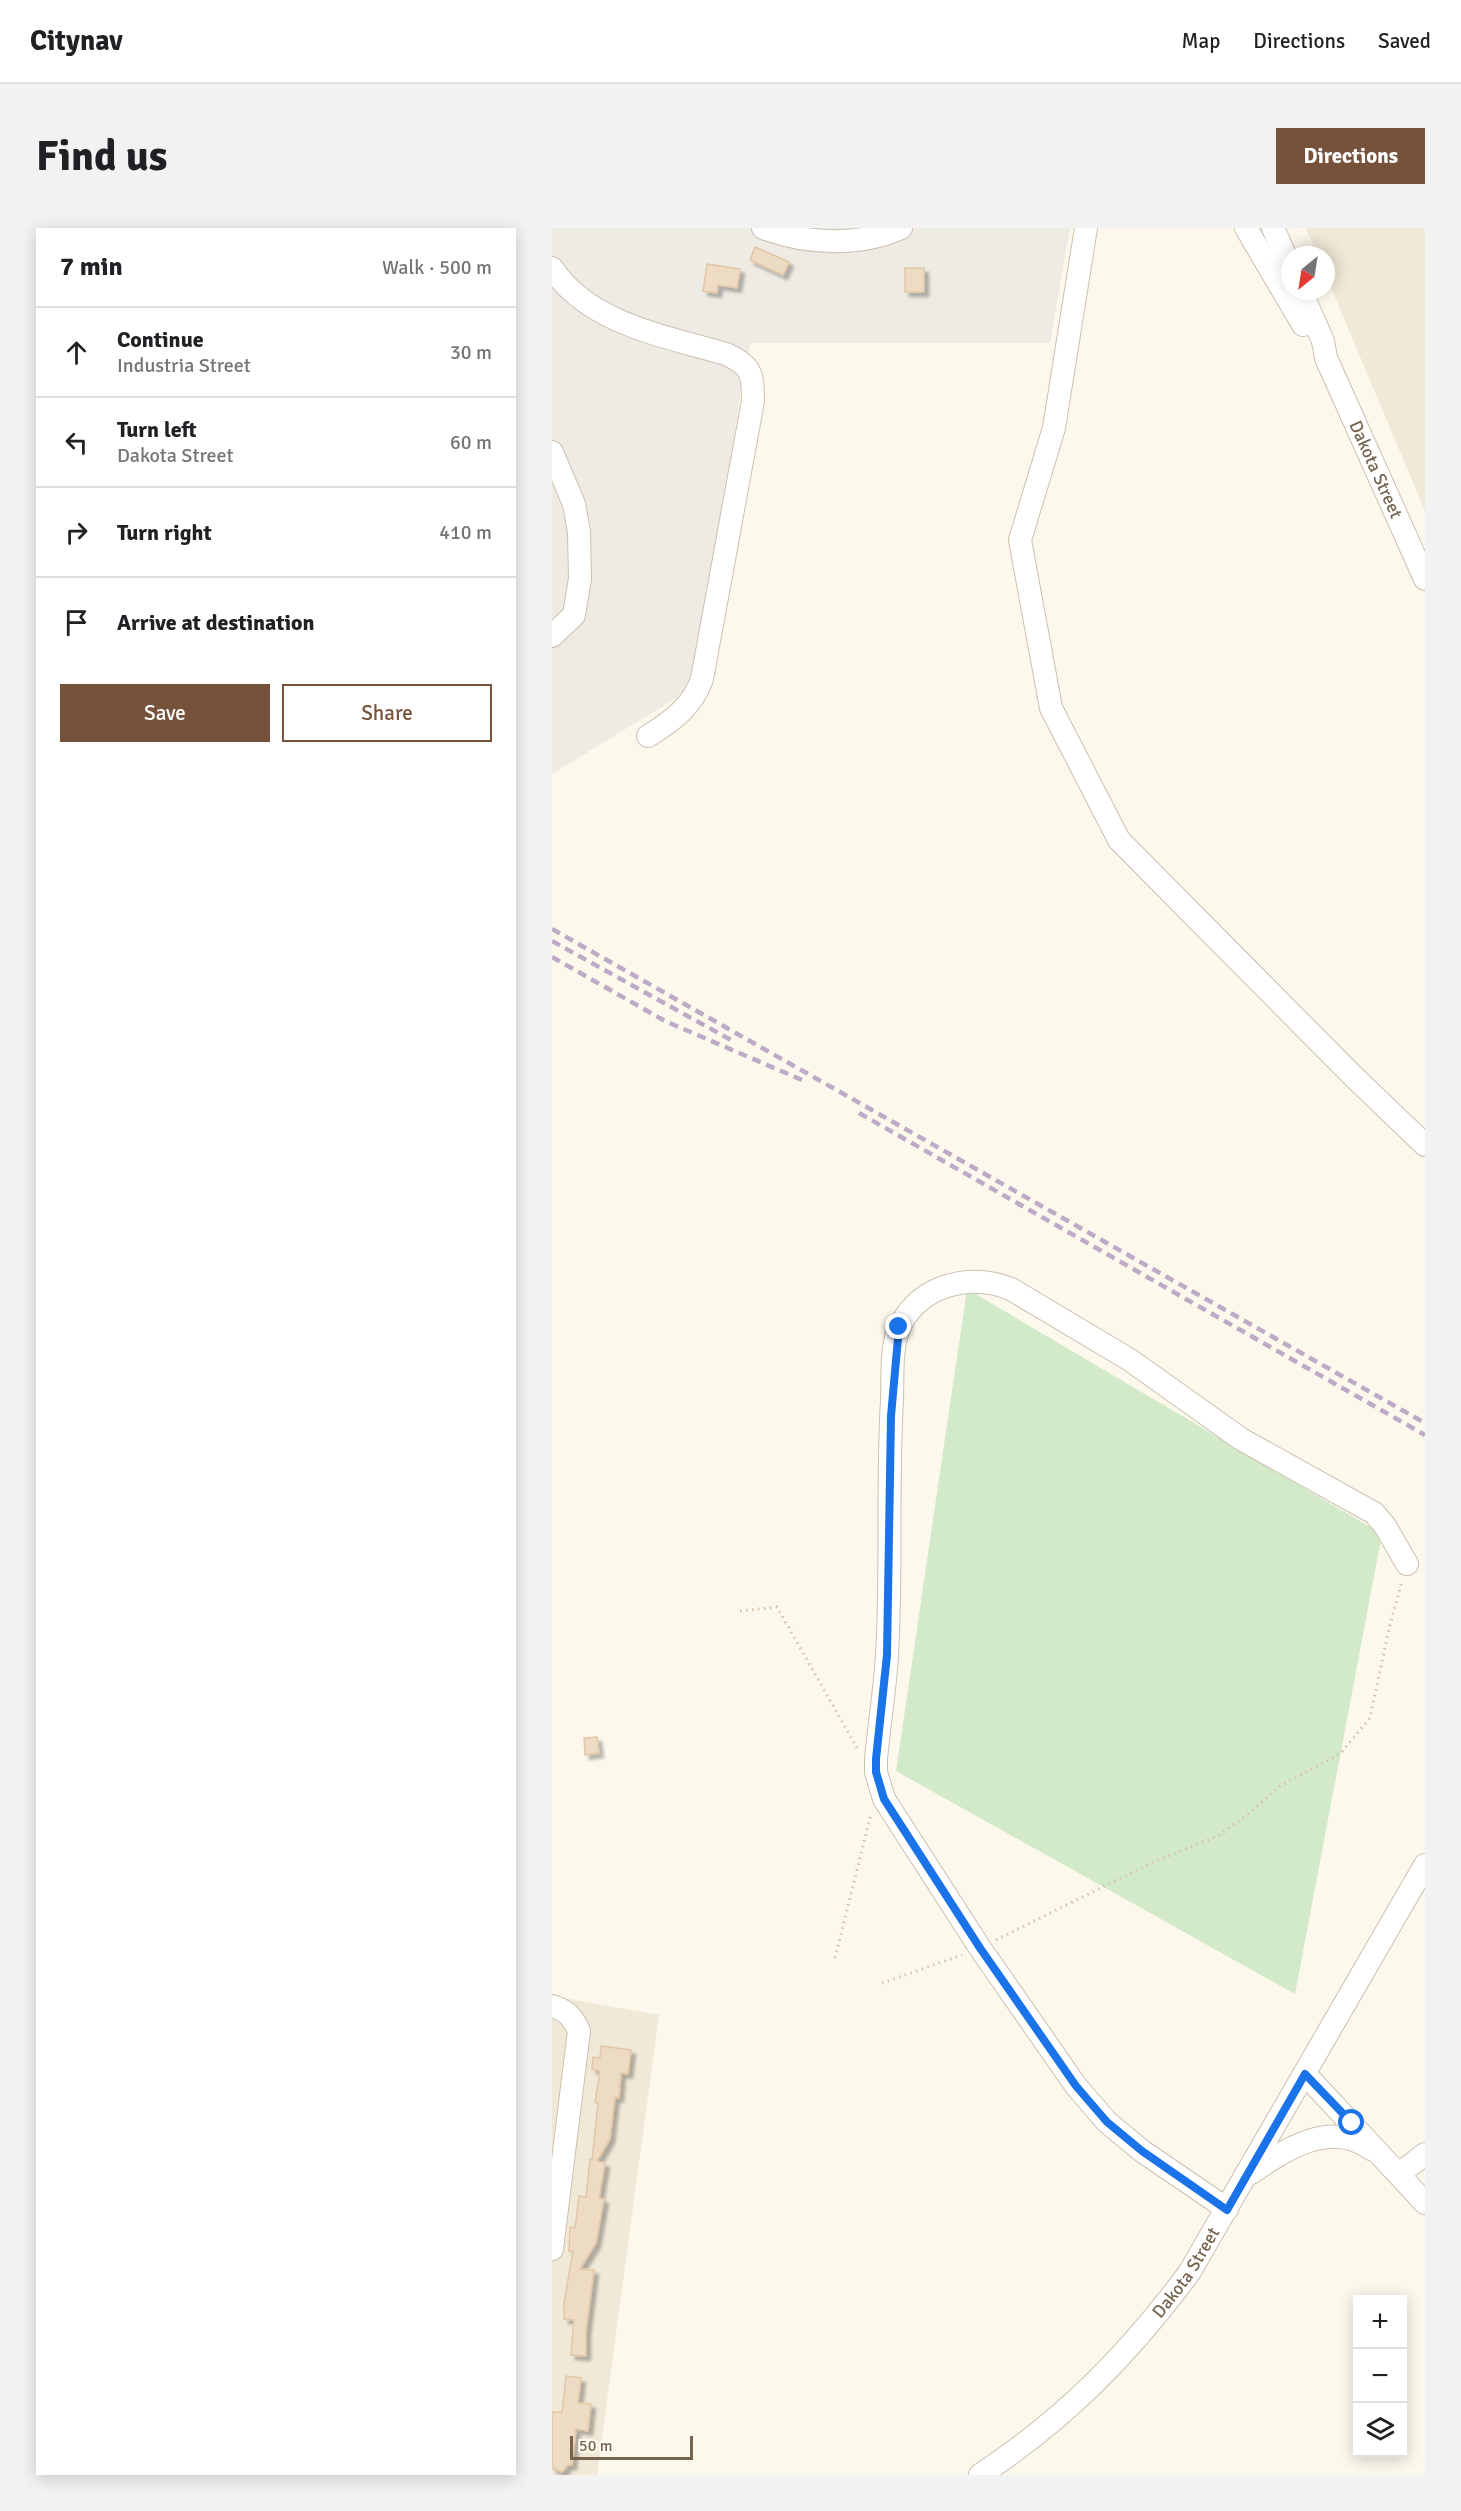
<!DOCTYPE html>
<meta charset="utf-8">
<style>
body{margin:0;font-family:Signika,sans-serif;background:#f2f2f2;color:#202124}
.controls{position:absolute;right:18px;bottom:18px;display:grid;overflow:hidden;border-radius:0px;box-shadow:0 3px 15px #0003}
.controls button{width:54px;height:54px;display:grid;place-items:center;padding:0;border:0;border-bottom:2px solid #e0e0e0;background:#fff;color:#202124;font:30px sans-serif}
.compass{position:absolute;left:729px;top:18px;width:54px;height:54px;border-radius:50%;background:#fff;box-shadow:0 3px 15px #0003;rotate:210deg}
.scale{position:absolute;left:18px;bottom:15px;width:123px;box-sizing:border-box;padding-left:6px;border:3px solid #77644f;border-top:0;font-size:16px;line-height:21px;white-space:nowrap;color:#77644f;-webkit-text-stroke:4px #fefcf3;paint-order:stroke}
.stop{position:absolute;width:18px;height:18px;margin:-14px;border:4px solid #1a73e8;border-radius:50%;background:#fff}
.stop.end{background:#1a73e8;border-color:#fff;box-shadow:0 2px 6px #0008}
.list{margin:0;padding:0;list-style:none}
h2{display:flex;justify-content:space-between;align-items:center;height:78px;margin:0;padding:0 24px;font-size:26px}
h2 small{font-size:20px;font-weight:400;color:#757577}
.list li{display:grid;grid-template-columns:39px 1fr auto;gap:18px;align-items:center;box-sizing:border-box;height:90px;padding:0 24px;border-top:2px solid #e0e0e0}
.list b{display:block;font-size:22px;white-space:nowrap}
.list p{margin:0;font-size:20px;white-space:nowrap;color:#757577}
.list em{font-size:20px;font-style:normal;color:#757577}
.actions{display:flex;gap:12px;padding:18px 24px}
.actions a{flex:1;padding:14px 0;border:2px solid #76523b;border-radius:0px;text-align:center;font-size:21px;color:#76523b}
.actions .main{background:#76523b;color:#fff}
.icon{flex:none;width:33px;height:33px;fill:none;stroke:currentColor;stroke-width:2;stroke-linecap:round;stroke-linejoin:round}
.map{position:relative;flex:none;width:873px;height:2247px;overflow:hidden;border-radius:0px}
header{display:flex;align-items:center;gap:36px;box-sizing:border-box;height:84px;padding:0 30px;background:#fff;border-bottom:2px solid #e0e0e0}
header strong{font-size:28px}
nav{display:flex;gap:33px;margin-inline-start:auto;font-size:21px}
.intro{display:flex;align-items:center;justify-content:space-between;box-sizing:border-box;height:144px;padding:0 36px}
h1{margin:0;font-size:42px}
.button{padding:15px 27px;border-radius:0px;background:#76523b;color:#fff;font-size:21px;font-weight:700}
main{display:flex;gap:36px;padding:0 36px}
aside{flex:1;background:#fff;border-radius:0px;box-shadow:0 3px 15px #0003}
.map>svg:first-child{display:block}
.residential{fill:#f0e9d8}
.industrial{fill:#eeebe4}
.green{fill:#d2eaca}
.building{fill:#eedbc3;stroke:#e2c7a6;stroke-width:1.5;filter:url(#shadow)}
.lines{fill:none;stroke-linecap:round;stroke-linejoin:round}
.minor-casing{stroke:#ccc0af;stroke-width:24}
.path{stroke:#d6c1a7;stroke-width:3;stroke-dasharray:1.5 4.5;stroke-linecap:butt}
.minor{stroke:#fff;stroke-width:22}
.rail{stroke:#bea9c7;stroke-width:4.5;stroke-dasharray:9 6;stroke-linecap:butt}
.route{stroke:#1a73e8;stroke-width:8}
.labels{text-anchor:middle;stroke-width:6;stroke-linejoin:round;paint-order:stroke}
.street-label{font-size:18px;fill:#77644f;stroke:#fefcf3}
</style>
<header>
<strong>Citynav</strong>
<nav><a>Map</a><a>Directions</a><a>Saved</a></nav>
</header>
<div class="intro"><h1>Find us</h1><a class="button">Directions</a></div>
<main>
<aside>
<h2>7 min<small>Walk · 500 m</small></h2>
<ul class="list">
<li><svg class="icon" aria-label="ahead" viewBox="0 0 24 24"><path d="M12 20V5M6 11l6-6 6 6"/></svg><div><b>Continue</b><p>Industria Street</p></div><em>30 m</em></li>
<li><svg class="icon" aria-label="left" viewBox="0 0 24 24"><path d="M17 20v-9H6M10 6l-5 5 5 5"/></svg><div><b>Turn left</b><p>Dakota Street</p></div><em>60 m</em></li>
<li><svg class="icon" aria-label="right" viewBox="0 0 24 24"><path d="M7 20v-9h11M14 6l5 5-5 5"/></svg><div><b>Turn right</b></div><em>410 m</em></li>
<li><svg class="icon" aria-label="arrive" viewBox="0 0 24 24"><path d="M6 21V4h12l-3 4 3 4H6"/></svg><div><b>Arrive at destination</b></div></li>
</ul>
<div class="actions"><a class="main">Save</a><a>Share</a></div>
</aside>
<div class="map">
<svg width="873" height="2247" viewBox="0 0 873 2247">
<defs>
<filter id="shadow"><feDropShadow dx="4.5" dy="4.5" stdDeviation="1.5" flood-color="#0004"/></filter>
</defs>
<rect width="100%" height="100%" fill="#fcf8ec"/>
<g class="residential">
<polygon points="754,0 873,0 873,283 774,48 774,27 765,27"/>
<polygon points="0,1768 107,1787 45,2247 0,2247"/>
</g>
<polygon class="industrial" points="0,0 518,0 498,115 199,115 192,139 147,456 0,546"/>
<polygon class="green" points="415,1061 830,1306 743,1766 344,1543"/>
<g class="building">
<polygon points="203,19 237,34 231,47 198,32"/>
<polygon points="155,36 188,41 185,60 166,57 165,65 151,63"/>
<rect x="353" y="40" width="19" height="24"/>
<polygon points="45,1509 47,1525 33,1527 32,1510"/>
<polygon points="49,1818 79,1822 76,1846 69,1845 67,1870 63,1869 58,1911 45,1933 53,1935 47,1970 52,1971 44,2015 28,2041 42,2042 34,2104 34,2128 19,2127 22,2092 12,2091 12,2075 21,2023 17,2023 18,1999 23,2000 27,1968 34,1969 38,1931 40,1932 46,1875 43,1874 48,1843 40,1841 41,1829 48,1830"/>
<polygon points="14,2148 29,2150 26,2175 39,2176 36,2203 24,2201 20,2237 16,2237 10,2244 0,2240 0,2184 10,2184"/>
</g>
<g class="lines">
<g class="minor-casing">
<g id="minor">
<path d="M 211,0 C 254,16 307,19 349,0"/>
<polyline points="534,0 502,200 468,312 499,480 567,612 801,848 873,917"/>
<polyline points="694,0 751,97"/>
<polyline points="721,0 738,38"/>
<path d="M 0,40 C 37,96 113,108 174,126 C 200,138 201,146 201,173 L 150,451 C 141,478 119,494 96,508"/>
<path id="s1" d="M 749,63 L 771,113 L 774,130 L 873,351"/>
<polyline points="0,224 22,276 27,304 28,351 22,387 0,408"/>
<path d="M 0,1778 C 14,1782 21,1789 27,1803 L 0,2021"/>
<polyline points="753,1846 873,1975"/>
<path d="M 699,1945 C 733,1922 778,1891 819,1921"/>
<polyline points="847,1946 873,1926"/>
<path d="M 675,1981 L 590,1923 L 555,1894 L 524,1858 L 428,1720 L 332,1571 L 324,1544 L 324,1531 C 327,1497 333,1462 335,1427 C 340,1343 335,1257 340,1172 C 341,1149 338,1117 349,1096 C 370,1056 419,1045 459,1061 L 578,1132 L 689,1211 L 822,1285 L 833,1298 L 855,1336"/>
<path id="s2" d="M 428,2247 C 514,2190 576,2127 637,2045 L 873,1637"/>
</g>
</g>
<g class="path">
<polyline points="188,1383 225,1379 305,1520"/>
<polyline points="444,1712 601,1634 666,1608 700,1583 728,1558 788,1526 818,1490 837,1401 850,1353"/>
<polyline points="283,1730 319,1586"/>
<polyline points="330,1755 410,1727"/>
</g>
<use href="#minor" class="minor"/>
<g class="rail">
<polyline points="0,701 873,1195"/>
<polyline points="0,713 179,812"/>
<polyline points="0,729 113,793 250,852"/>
<polyline points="307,885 873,1207"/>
</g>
</g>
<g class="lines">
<polyline class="route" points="347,1099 339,1188 335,1427 324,1531 324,1544 332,1571 428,1720 524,1858 555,1894 590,1923 675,1982 753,1846 800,1895"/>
</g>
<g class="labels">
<g class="street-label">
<text dy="6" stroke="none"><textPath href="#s1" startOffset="194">Dakota Street</textPath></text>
<text dy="6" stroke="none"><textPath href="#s2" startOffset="291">Dakota Street</textPath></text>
</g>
</g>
</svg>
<div class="controls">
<button>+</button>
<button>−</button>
<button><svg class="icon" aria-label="layers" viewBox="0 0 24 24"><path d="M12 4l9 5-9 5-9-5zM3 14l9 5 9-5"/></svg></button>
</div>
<svg class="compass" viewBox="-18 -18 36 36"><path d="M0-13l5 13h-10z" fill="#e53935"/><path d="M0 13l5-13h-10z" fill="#757577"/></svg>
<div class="scale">50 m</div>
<div class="stop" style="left:800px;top:1895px"></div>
<div class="stop end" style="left:347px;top:1099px"></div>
</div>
</main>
